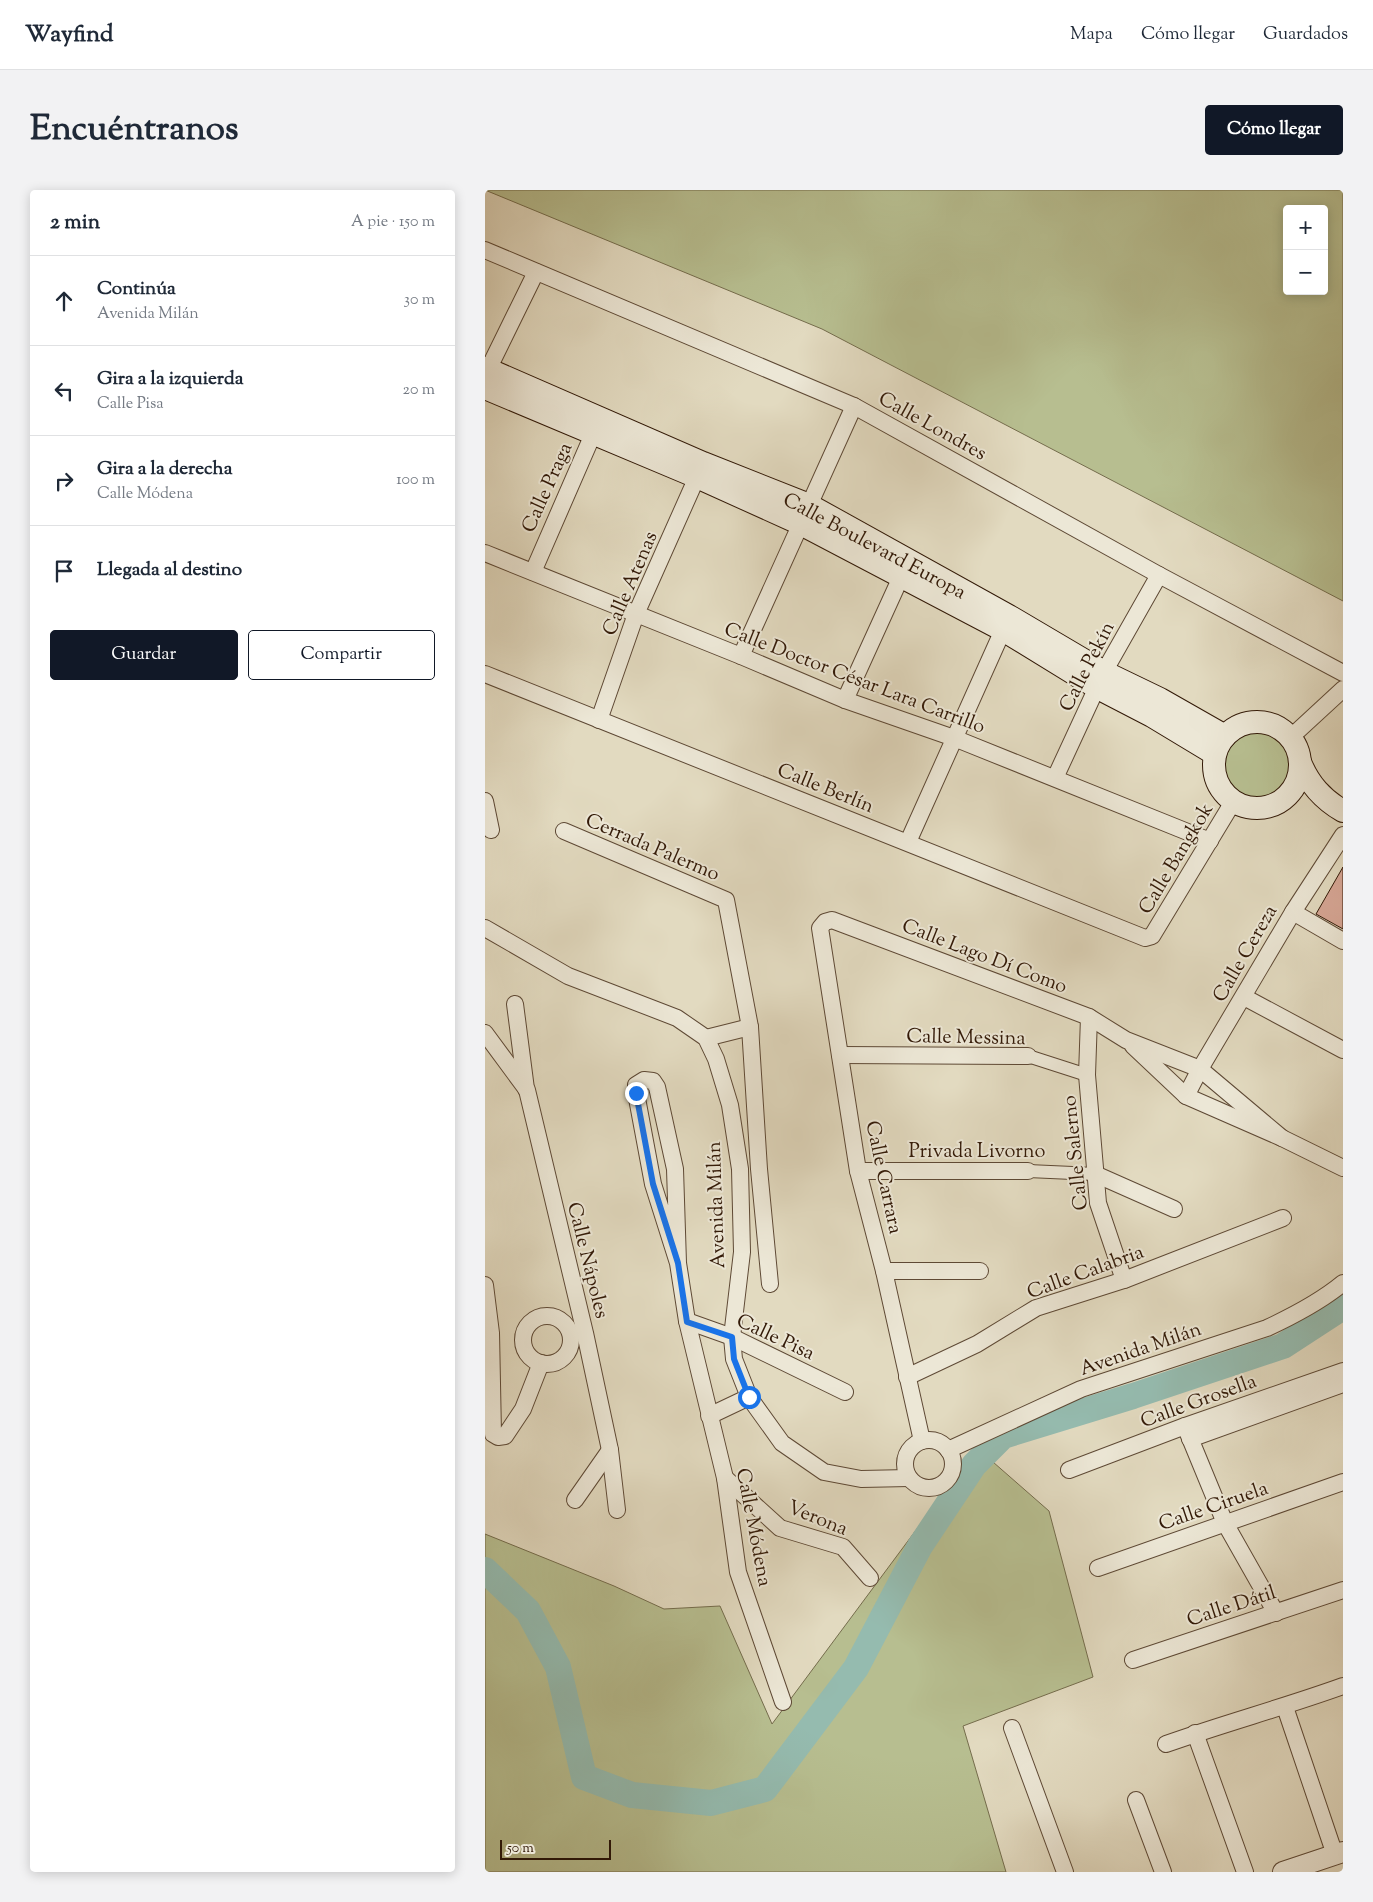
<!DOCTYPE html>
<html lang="es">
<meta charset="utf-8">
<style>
body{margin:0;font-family:"Sorts Mill Goudy",serif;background:#f2f2f3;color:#1f2937}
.controls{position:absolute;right:15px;top:15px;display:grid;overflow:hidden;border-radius:5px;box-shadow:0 2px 12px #0003}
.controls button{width:45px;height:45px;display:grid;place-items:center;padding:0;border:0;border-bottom:1px solid #e0e1e3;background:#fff;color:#1f2937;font:25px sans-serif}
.scale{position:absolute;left:15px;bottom:12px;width:111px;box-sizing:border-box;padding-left:5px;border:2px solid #321907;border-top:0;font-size:14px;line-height:18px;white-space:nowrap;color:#321907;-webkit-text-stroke:4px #ece7d6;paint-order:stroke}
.stop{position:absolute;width:15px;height:15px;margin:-11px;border:4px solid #1a73e8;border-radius:50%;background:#fff}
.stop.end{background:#1a73e8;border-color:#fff;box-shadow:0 1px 5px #0008}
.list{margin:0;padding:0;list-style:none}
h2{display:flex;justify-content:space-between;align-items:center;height:65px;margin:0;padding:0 20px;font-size:21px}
h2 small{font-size:16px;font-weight:400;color:#747a83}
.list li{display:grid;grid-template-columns:32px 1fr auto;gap:15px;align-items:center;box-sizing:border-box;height:90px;padding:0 20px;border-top:1px solid #e0e1e3}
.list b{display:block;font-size:19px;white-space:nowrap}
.list p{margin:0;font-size:16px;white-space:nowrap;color:#747a83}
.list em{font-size:16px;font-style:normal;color:#747a83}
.actions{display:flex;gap:10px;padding:15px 20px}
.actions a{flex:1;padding:11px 0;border:1px solid #111827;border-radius:5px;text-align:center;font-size:18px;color:#111827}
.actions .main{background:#111827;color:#fff}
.icon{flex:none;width:28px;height:28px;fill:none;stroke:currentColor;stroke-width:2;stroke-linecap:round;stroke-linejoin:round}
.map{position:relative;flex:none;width:858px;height:1682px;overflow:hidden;border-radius:5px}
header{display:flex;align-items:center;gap:30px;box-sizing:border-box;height:70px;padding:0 25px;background:#fff;border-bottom:1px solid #e0e1e3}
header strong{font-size:24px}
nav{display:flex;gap:28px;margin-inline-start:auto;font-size:18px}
.intro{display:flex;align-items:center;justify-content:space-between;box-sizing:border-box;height:120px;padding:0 30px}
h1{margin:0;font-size:35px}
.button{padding:12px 22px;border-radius:5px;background:#111827;color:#fff;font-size:18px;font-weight:700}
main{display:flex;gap:30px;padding:0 30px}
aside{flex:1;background:#fff;border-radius:5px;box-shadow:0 2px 12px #0003}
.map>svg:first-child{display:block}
.green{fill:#b7be90;stroke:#746c4c;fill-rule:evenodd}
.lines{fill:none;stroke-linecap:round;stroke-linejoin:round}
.river{stroke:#95bbaf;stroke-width:26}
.building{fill:#d6a695;stroke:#321907}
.pedestrian-casing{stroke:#5e4935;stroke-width:14}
.minor-casing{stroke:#5e4935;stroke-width:18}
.tertiary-casing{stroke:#5e4935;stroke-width:22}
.secondary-casing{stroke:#321907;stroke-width:24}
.pedestrian{stroke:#ece7d6;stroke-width:12}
.minor{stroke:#ece7d6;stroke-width:16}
.tertiary{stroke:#ece7d6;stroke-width:20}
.secondary{stroke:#ece7d6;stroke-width:22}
.route{stroke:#1a73e8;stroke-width:6}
.labels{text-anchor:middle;stroke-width:4;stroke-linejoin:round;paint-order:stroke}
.street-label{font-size:20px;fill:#321907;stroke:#ece7d6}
</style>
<header>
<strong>Wayfind</strong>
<nav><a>Mapa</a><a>Cómo llegar</a><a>Guardados</a></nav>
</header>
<div class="intro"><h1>Encuéntranos</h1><a class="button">Cómo llegar</a></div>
<main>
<aside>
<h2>2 min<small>A pie · 150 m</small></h2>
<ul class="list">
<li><svg class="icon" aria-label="ahead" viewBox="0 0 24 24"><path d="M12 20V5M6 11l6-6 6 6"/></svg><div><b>Continúa</b><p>Avenida Milán</p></div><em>30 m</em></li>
<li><svg class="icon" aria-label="left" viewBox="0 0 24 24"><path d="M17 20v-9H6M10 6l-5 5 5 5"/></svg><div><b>Gira a la izquierda</b><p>Calle Pisa</p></div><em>20 m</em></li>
<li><svg class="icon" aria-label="right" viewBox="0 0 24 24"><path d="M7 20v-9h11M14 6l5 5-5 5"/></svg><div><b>Gira a la derecha</b><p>Calle Módena</p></div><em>100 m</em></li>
<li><svg class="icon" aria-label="arrive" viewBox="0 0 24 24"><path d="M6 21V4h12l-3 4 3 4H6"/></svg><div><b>Llegada al destino</b></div></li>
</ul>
<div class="actions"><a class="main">Guardar</a><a>Compartir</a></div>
</aside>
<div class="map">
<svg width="858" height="1682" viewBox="0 0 858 1682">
<rect width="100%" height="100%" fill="#e2dac0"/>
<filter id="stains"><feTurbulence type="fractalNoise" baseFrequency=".004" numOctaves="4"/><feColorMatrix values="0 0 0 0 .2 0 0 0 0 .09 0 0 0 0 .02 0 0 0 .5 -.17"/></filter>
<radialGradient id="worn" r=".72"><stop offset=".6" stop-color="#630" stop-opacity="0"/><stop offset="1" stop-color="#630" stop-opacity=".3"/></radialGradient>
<g class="green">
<path d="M 0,0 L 858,0 L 858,411 L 337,139 ZM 802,19 L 839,19 L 839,101 L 802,101 Z"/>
<circle cx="774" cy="575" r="34"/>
<polygon points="492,1258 564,1321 608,1487 478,1536 521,1682 0,1682 0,1344 129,1396 179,1419 235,1416 287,1534"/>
</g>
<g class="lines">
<polyline class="river" points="0,1380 43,1421 73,1477 99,1587 147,1605 226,1613 280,1599 371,1478 435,1356 489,1275 518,1246 648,1206 798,1156 858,1117"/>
</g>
<polygon class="building" points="858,677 858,739 831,724"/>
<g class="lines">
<g class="pedestrian-casing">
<g id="pedestrian">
<polyline points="543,866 602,885"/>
<polyline points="543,981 610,984"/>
</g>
</g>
<g class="minor-casing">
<g id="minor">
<polyline points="0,60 369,216 674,385 858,483"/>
<polyline points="0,186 51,82"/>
<polyline points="0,363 256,466 360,510 469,548 725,651"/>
<polyline points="48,382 112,235"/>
<polyline points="256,466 369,216"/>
<polyline points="0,484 660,748 667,746 748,612"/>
<polyline points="360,510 420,378"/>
<polyline points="114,530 151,424 216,278"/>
<polyline points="805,548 858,499"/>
<polyline points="570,588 619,482 674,385"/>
<polyline points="0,611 6,640"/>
<polyline points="79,641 241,710 265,837 274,979 285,1094"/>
<polyline points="423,652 522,431"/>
<polyline points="808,722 858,751"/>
<polyline points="0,738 83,786 192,828 221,848 231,869 245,915 255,979 257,1062 247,1147 249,1169 264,1207 297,1253 339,1282 376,1289 424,1288"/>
<polyline points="759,807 858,860"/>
<polyline points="30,814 41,899"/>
<polyline points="604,827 602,885 613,1013 639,1090"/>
<polyline points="0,843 42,900 100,1143 125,1260 132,1320"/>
<polyline points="221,848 265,837"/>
<polyline points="648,856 701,906 797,948 858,978"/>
<polyline points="355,865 543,866"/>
<polyline points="701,906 715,879 808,722 858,645"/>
<polyline points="373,981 543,981"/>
<polyline points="610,984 689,1019"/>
<polyline points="193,1073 190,979 172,897 168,891 159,890 151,895 151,903 168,994 193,1073 202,1131 240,1288 253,1382 298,1512"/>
<polyline points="399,1081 495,1081"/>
<polyline points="0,1095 6,1143 8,1244 13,1247 20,1246 38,1219 56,1173"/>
<circle cx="62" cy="1150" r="24"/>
<polyline points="202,1131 247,1147 360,1202"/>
<polyline points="422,1187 492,1154 551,1118 639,1090 798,1028"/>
<polyline points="224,1226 264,1207"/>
<polyline points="700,1236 740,1333 791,1423"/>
<polyline points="705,1249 858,1194"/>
<circle cx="444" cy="1274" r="24"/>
<polyline points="437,1251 399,1081 373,981 335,738 340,732 347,730 604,827 641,850 715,879 797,948"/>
<path d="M 463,1260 L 596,1199 L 782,1138 C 810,1125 835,1112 858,1093"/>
<polyline points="584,1280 700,1236 858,1181"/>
<polyline points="240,1288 295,1338 358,1357 385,1388"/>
<polyline points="90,1310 125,1260"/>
<polyline points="613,1378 858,1292"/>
<polyline points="648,1470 858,1400"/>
<polyline points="800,1517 850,1665"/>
<polyline points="527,1538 580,1682"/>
<polyline points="710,1543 760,1682"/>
<path d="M 681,1554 C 740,1533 800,1517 858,1496"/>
<polyline points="651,1610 678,1682"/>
</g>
</g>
<g class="tertiary-casing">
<polyline id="tertiary" points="798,1682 858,1662"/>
</g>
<g class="secondary-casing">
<g id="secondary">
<polyline points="0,178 218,273 324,315 524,426 619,482 675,509 740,546"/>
<polyline points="0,198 212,287 316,334 518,440 611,497 667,526 730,564"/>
<circle cx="772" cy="575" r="43"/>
<path d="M 815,572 C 824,594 837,609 858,621"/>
</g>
</g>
<use href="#pedestrian" class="pedestrian"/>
<use href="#minor" class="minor"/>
<use href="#tertiary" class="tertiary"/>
<use href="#secondary" class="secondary"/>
</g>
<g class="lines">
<polyline class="route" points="151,903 168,994 193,1073 202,1132 247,1147 249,1169 264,1207"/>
</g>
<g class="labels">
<g class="street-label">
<text transform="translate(448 235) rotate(29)" y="7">Calle Londres</text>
<text transform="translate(61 297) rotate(-66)" y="7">Calle Praga</text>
<text transform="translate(390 355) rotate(28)" y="7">Calle Boulevard Europa</text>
<text transform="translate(144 393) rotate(-67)" y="7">Calle Atenas</text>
<text transform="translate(601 476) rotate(-63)" y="7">Calle Pekín</text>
<text transform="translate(370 487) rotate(21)" y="7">Calle Doctor César Lara Carrillo</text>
<text transform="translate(341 597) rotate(22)" y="7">Calle Berlín</text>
<text transform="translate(168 656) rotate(23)" y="7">Cerrada Palermo</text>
<text transform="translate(690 668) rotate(-59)" y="7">Calle Bangkok</text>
<text transform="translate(759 763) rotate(-60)" y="7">Calle Cereza</text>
<text transform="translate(500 765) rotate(21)" y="7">Calle Lago Dí Como</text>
<text transform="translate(481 846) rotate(1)" y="7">Calle Messina</text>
<text x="492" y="967">Privada Livorno</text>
<text transform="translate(589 963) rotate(-96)" y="7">Calle Salerno</text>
<text transform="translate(400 987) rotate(78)" y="7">Calle Carrara</text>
<text transform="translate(230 1015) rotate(-92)" y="7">Avenida Milán</text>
<text transform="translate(104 1070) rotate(76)" y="7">Calle Nápoles</text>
<text transform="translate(600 1081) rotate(-20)" y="7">Calle Calabria</text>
<text transform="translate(291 1146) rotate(25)" y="7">Calle Pisa</text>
<text transform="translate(655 1158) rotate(-19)" y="7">Avenida Milán</text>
<text transform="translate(713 1210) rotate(-20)" y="7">Calle Grosella</text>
<text transform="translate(728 1315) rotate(-19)" y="7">Calle Ciruela</text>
<text transform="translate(333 1327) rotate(22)" y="7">Verona</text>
<text transform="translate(270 1337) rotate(79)" y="7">Calle Módena</text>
<text transform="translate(746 1415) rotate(-18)" y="7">Calle Dátil</text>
</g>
</g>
<rect width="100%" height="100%" filter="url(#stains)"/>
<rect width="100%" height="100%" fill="url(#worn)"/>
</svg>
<div class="controls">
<button>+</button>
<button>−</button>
</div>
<div class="scale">50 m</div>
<div class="stop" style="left:264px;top:1207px"></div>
<div class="stop end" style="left:151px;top:903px"></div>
</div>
</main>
